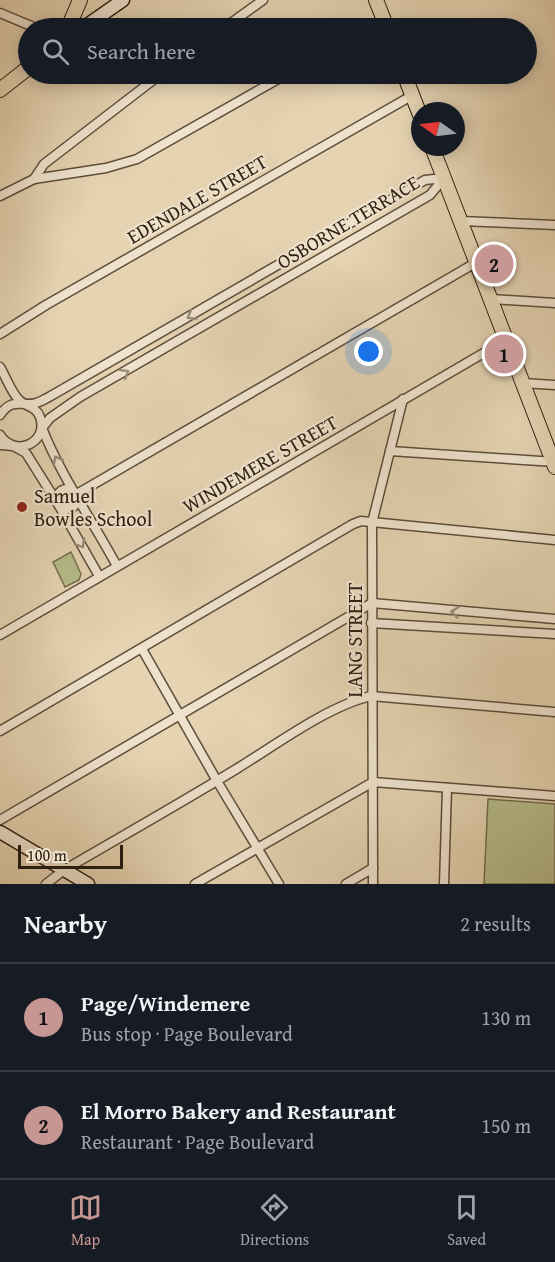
<!DOCTYPE html>
<meta charset="utf-8">
<style>
body{margin:0;font-family:"Gentium Book Plus",serif;background:#20242c;color:#f1f3f6}
.compass{position:absolute;left:411px;top:102px;width:54px;height:54px;border-radius:50%;background:#171b24;box-shadow:0 3px 15px #0003;rotate:284deg}
.scale{position:absolute;left:18px;bottom:15px;width:105px;box-sizing:border-box;padding-left:6px;border:3px solid #302012;border-top:0;font-size:16px;line-height:21px;white-space:nowrap;color:#302012;-webkit-text-stroke:4px #eee2cd;paint-order:stroke}
.you{position:absolute;left:369px;top:352px;width:21px;height:21px;margin:-15px;border:4px solid #fff;border-radius:50%;background:#1a73e8;box-shadow:0 0 0 9px #1a73e833}
.badge{display:grid;place-items:center;width:39px;height:39px;border-radius:50%;background:#c59692;color:#111;font-size:20px;font-weight:700}
.pin{position:absolute;translate:-50% -50%;border:3px solid #fff;box-shadow:0 2px 6px #0006}
.list{margin:0;padding:0;list-style:none}
h2{display:flex;justify-content:space-between;align-items:center;height:78px;margin:0;padding:0 24px;font-size:26px}
h2 small{font-size:20px;font-weight:400;color:#9ea1a6}
.list li{display:grid;grid-template-columns:39px 1fr auto;gap:18px;align-items:center;box-sizing:border-box;height:108px;padding:0 24px;border-top:2px solid #363941}
.list b{display:block;font-size:22px;white-space:nowrap}
.list p{margin:0;font-size:20px;white-space:nowrap;color:#9ea1a6}
.list em{font-size:20px;font-style:normal;color:#9ea1a6}
.icon{flex:none;width:33px;height:33px;fill:none;stroke:currentColor;stroke-width:2;stroke-linecap:round;stroke-linejoin:round}
.map{position:relative;flex:none;width:555px;height:884px;overflow:hidden}
.search{position:absolute;background:#171b24;box-shadow:0 3px 15px #0003;left:18px;right:18px;top:18px;height:66px;display:flex;align-items:center;gap:15px;box-sizing:border-box;padding:0 21px;border-radius:33px;color:#9ea1a6;font-size:22px}
.sheet{height:294px;background:#171b24}
nav{display:flex;justify-content:space-around;align-items:center;box-sizing:border-box;height:84px;border-top:2px solid #363941;background:#171b24;font-size:16px;color:#9ea1a6}
nav a{display:grid;justify-items:center;gap:3px}
nav .on{color:#c59692}
.map>svg:first-child{display:block}
.green{fill:#b6bc8b;stroke:#736e4e;stroke-width:1.5}
.lines{fill:none;stroke-linecap:round;stroke-linejoin:round}
.street-casing{stroke:#5d4d3a;stroke-width:11}
.secondary-casing{stroke:#302012;stroke-width:15}
.primary-casing{stroke:#302012;stroke-width:16}
.street{stroke:#eee2cd;stroke-width:8}
.secondary{stroke:#eee2cd;stroke-width:12}
.primary{stroke:#e5d3b2;stroke-width:14}
.oneway{stroke:#988b79}
.poi-dot{fill:#8f2418;stroke:#eee2cd;stroke-width:2}
.labels{text-anchor:middle;stroke-width:4.5;stroke-linejoin:round;paint-order:stroke}
.street-label{font-size:20px;fill:#302012;stroke:#eee2cd}
.poi-label{font-size:20px;fill:#302012;stroke:#eee2cd;text-anchor:start}
</style>
<div class="map">
<svg width="555" height="884" viewBox="0 0 555 884">
<rect width="100%" height="100%" fill="#e5d3b2"/>
<filter id="stains"><feTurbulence type="fractalNoise" baseFrequency=".00333" numOctaves="4"/><feColorMatrix values="0 0 0 0 .2 0 0 0 0 .09 0 0 0 0 .02 0 0 0 .5 -.17"/></filter>
<radialGradient id="worn" r=".72"><stop offset=".6" stop-color="#630" stop-opacity="0"/><stop offset="1" stop-color="#630" stop-opacity=".3"/></radialGradient>
<g class="green">
<polygon points="71,552 81,574 79,580 65,587 53,562"/>
<polygon points="488,799 555,804 555,884 484,884"/>
</g>
<g class="lines">
<g class="street-casing">
<g id="street">
<polyline points="0,13 36,28"/>
<polyline points="224,28 263,0"/>
<polyline points="366,28 383,19"/>
<polyline points="34,179 106,168 137,159 287,74"/>
<polyline points="0,196 34,179 44,164 161,74"/>
<polyline points="461,221 555,225"/>
<polyline points="492,299 555,303"/>
<polyline points="0,334 46,305 413,95"/>
<path d="M 0,367 C 6,377 11,392 19,400 C 26,407 36,406 40,417 C 49,443 15,458 0,435"/>
<polyline points="522,383 555,385"/>
<path d="M 0,415 C 12,397 21,407 36,403 C 40,402 45,399 49,397 L 425,180 L 444,178"/>
<polyline points="0,445 13,446 26,453 58,504 99,576"/>
<polyline points="390,451 555,462"/>
<circle cx="67" cy="499" r="10"/>
<polyline points="75,495 477,262"/>
<path d="M 117,566 C 92,520 61,476 42,428 L 50,418 L 80,397 L 430,195 L 444,178"/>
<polyline points="371,623 555,634"/>
<polyline points="0,635 506,340"/>
<polyline points="142,649 217,781 279,884"/>
<polyline points="0,731 353,524 361,521 555,540"/>
<polyline points="0,820 372,603 555,619"/>
<path d="M 46,884 L 64,870 C 122,836 181,803 238,768 C 277,744 328,706 371,696 L 555,712"/>
<polyline points="195,884 373,782 555,796"/>
<polyline points="346,884 373,868"/>
<polyline points="373,884 372,523 403,399"/>
<polyline points="444,884 447,788"/>
</g>
</g>
<g class="secondary-casing">
<g id="secondary">
<polyline points="83,28 123,0"/>
<polyline points="0,832 88,884"/>
</g>
</g>
<g class="primary-casing">
<g id="primary">
<polyline points="376,0 387,28"/>
<polyline points="68,28 80,0"/>
<polyline points="404,74 420,115"/>
<polyline points="0,90 28,68"/>
<polyline points="432,147 555,467"/>
</g>
</g>
<use href="#street" class="street"/>
<use href="#secondary" class="secondary"/>
<use href="#primary" class="primary"/>
</g>
<defs><path id="oneway-chevron" d="M-2-3.5L2.5 0L-2 3.5" fill="none" stroke-width="1.6" stroke-linecap="round" stroke-linejoin="round" transform="scale(1.5)"/></defs>
<g class="oneway">
<use href="#oneway-chevron" transform="translate(191 316) rotate(150)"/>
<use href="#oneway-chevron" transform="translate(125 373) rotate(-30)"/>
<use href="#oneway-chevron" transform="translate(57 460) rotate(-118)"/>
<use href="#oneway-chevron" transform="translate(81 544) rotate(60)"/>
<use href="#oneway-chevron" transform="translate(455 612) rotate(-174)"/>
</g>
<circle class="poi-dot" cx="22" cy="507" r="6"/>
<g class="labels">
<g class="street-label">
<text transform="translate(197 199) rotate(-30)" y="7">EDENDALE STREET</text>
<text transform="translate(348 222) rotate(-31)" y="7">OSBORNE TERRACE</text>
<text transform="translate(260 464) rotate(-30)" y="7">WINDEMERE STREET</text>
<text transform="translate(355 640) rotate(-90)" y="7">LANG STREET</text>
</g>
<g class="poi-label">
<text x="34" y="503">Samuel<tspan x="34" dy="23">Bowles School</tspan></text>
</g>
</g>
<rect width="100%" height="100%" filter="url(#stains)"/>
<rect width="100%" height="100%" fill="url(#worn)"/>
</svg>
<svg class="compass" viewBox="-18 -18 36 36"><path d="M0-13l5 13h-10z" fill="#e53935"/><path d="M0 13l5-13h-10z" fill="#9ea1a6"/></svg>
<div class="scale">100 m</div>
<div class="you"></div>
<div class="pin badge" style="left:504px;top:354px">1</div>
<div class="pin badge" style="left:494px;top:264px">2</div>
<div class="search"><svg class="icon" aria-label="search" viewBox="0 0 24 24"><circle cx="10" cy="10" r="6"/><path d="M15 15l6 6"/></svg>Search here</div>
</div>
<section class="sheet">
<h2>Nearby<small>2 results</small></h2>
<ul class="list">
<li><span class="badge">1</span><div><b>Page/Windemere</b><p>Bus stop · Page Boulevard</p></div><em>130 m</em></li>
<li><span class="badge">2</span><div><b>El Morro Bakery and Restaurant</b><p>Restaurant · Page Boulevard</p></div><em>150 m</em></li>
</ul>
</section>
<nav>
<a class="on"><svg class="icon" aria-label="map" viewBox="0 0 24 24"><path d="M3 6l6-2 6 2 6-2v14l-6 2-6-2-6 2zM9 4v14M15 6v14"/></svg>Map</a>
<a><svg class="icon" aria-label="directions" viewBox="0 0 24 24"><path d="M12 3l9 9-9 9-9-9zM9 14v-3h6M13 9l2 2-2 2"/></svg>Directions</a>
<a><svg class="icon" aria-label="saved" viewBox="0 0 24 24"><path d="M7 4h10v16l-5-4-5 4z"/></svg>Saved</a>
</nav>
